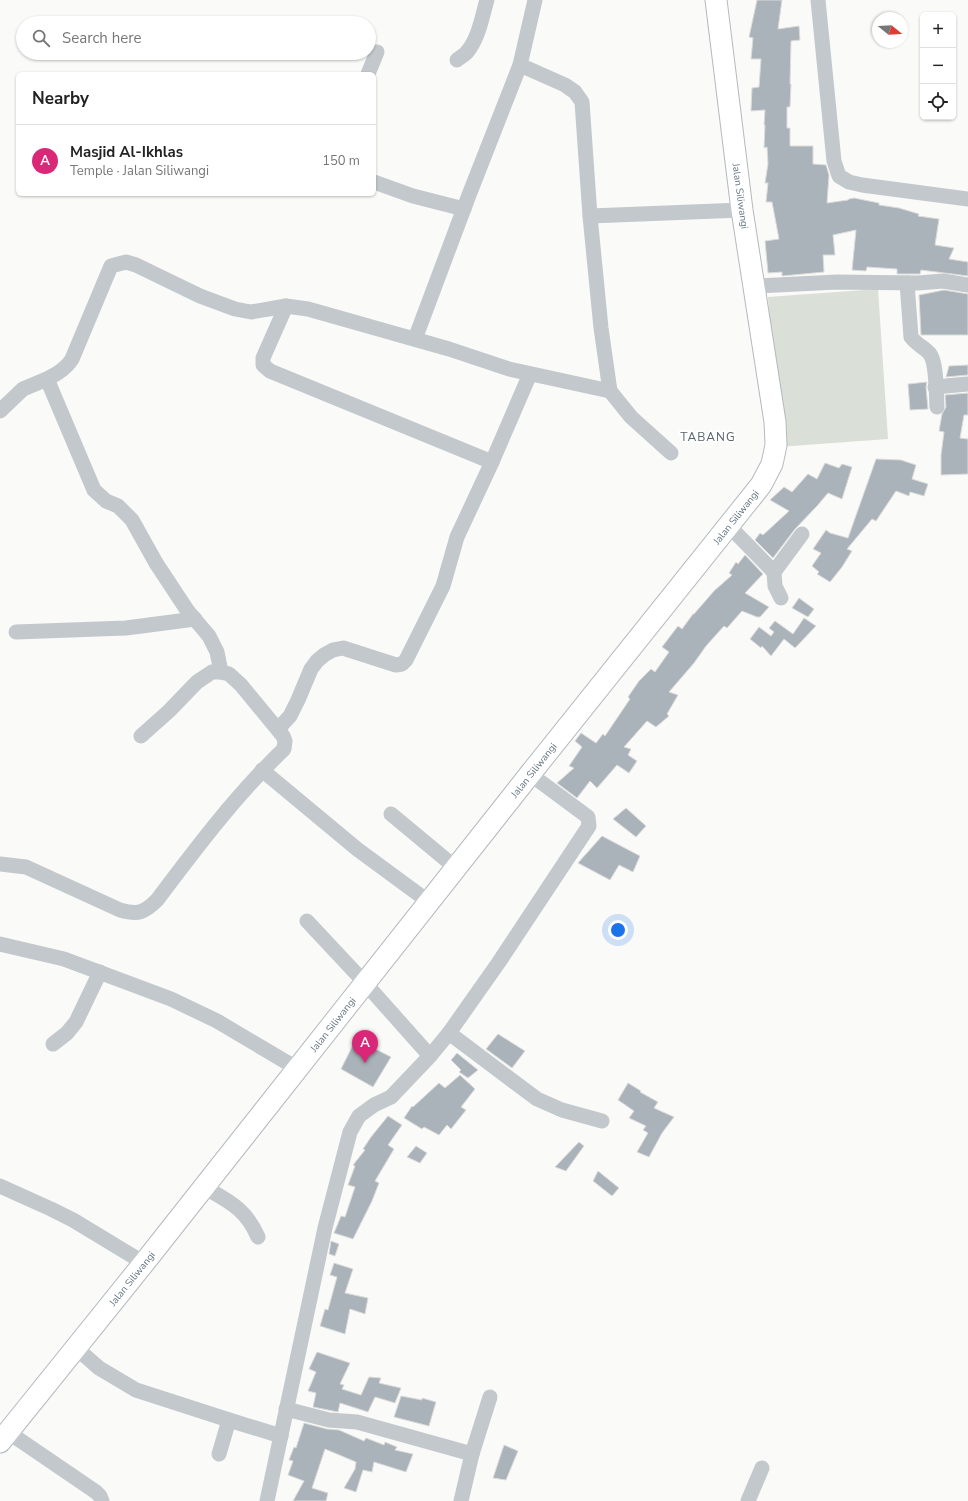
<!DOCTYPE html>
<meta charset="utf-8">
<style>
body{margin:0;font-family:"Nunito Sans",sans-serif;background:#f6f6f6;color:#222}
.controls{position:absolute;right:12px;top:12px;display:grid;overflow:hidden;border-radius:6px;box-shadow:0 1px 3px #0004}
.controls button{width:36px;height:36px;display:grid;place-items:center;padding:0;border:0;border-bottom:1px solid #e0e0e0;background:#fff;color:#222;font:20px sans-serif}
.compass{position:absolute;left:872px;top:12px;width:36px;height:36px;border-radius:50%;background:#fff;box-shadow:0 1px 3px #0004;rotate:108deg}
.you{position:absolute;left:618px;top:930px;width:14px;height:14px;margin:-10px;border:3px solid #fff;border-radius:50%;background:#1a73e8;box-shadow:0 0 0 6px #1a73e833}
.badge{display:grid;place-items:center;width:26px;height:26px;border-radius:50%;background:#db2777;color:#fff;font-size:13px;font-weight:700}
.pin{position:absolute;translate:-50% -33px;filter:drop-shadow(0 1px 2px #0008)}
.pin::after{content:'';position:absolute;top:21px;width:14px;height:12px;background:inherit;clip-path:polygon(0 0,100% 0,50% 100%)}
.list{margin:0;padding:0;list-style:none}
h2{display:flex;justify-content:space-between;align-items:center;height:52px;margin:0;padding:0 16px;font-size:17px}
h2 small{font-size:13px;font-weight:400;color:#767676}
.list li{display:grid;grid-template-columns:26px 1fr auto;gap:12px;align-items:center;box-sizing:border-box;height:72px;padding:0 16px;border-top:1px solid #e0e0e0}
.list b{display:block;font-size:15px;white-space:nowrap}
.list p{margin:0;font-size:13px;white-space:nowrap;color:#767676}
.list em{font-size:13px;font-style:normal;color:#767676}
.icon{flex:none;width:22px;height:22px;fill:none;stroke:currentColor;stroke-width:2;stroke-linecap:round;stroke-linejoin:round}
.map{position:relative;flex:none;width:968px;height:1501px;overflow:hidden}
.search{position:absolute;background:#fff;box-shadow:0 1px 3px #0004;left:16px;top:16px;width:360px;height:44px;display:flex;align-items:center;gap:10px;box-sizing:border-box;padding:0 14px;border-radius:22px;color:#767676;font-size:15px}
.panel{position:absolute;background:#fff;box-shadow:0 1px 3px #0004;left:16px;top:72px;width:360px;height:124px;border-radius:6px}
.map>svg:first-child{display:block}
.green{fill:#dadfd7}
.building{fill:#aab3b9;stroke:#dcdcda}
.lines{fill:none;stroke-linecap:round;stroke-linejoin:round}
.secondary-casing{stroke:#b3babf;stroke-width:23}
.street{stroke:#c3c8cc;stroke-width:15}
.secondary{stroke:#fff;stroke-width:21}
.labels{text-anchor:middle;stroke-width:4;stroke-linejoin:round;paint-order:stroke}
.street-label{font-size:10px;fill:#657683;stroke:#fff}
.quarter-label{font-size:12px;letter-spacing:1px;fill:#57646e;stroke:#fff}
</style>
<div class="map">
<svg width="968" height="1501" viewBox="0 0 968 1501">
<rect width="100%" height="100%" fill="#fafaf8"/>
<polygon class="green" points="878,289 888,439 778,447 768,297"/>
<g class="building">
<polygon points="757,0 782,0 778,29 799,26 800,40 791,41 790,84 791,84 790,107 787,107 787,128 790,128 790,146 813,146 813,164 826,165 829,175 827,203 848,200 849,199 854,198 879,203 879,205 899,208 919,214 918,216 939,219 935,245 954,248 949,259 968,262 968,276 921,270 920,274 897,274 897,269 867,267 866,271 852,270 856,230 833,235 835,255 823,255 824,272 782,276 782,272 768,273 765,241 779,239 772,202 766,202 768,183 765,183 768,164 767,147 764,148 765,125 764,125 765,110 751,111 752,88 759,87 761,59 751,59 753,38 749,37"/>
<polygon points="944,290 968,294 968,335 921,335 919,295"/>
<polygon points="968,365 968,375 946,377 949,366"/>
<polygon points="927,382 926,387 928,409 910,410 908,384"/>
<polygon points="968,393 968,415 964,415 960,438 968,439 968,474 941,475 941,455 944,432 939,431 942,414 946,407 945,395"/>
<polygon points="876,459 901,460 916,465 912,479 928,484 924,496 910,492 909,496 896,491 876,521 872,519 847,549 852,551 842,567 830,582 817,574 819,572 812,566 821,553 813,549 826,530 830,533 848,538"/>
<polygon points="825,463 839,468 842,464 852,467 842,499 828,493 817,506 795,529 773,558 755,540 760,533 763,535 789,511 770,500 784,487 792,492 808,474 817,479"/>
<polygon points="745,555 763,574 745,593 769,607 760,617 757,617 742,611 727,628 724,626 706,646 694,663 669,692 678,695 667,714 669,716 656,727 647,721 624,747 631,749 628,755 637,761 629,773 617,765 597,788 590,781 577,798 557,783 574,768 569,766 582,747 575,741 581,733 596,743 603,734 605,736 630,699 628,697 639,681 651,669 655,672 669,652 662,647 678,626 682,629 693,614 694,614 714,591 732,575 729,573 736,562 738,564"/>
<polygon points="799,598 814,609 808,617 792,608"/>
<polygon points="804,618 816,626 795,648 784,639 771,656 762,646 761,648 750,639 759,627 771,636 774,632 769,628 775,621 793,634"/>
<polygon points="626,808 646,826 636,837 613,819"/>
<polygon points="602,836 640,856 633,872 619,865 610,880 578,863"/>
<polygon points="498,1034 525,1051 512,1068 486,1049"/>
<polygon points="356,1039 391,1057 373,1087 341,1069"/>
<polygon points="457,1053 478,1070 468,1078 459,1072 461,1070 451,1060"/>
<polygon points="460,1075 475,1089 461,1107 466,1110 451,1129 447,1125 439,1135 424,1127 422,1129 404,1118 412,1106 413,1107 439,1083 445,1088"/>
<polygon points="628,1083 641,1091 640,1092 658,1102 654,1108 674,1117 662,1133 649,1157 637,1152 648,1133 643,1130 646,1126 629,1118 634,1111 618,1100"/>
<polygon points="388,1116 402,1125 388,1145 394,1149 375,1181 379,1183 372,1201 353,1239 334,1233 341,1216 345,1217 355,1187 348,1185 355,1166 353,1165 365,1150 363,1149 371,1137"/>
<polygon points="579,1142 584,1146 566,1171 555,1167"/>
<polygon points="416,1146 427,1153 420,1163 407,1157"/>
<polygon points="598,1171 619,1188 612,1196 593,1181"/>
<polygon points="331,1241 339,1244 335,1256 329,1254"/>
<polygon points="334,1263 353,1269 345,1293 368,1298 365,1314 350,1309 345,1334 320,1326 325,1309 328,1310 337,1277 330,1275"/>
<polygon points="317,1352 350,1363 340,1384 344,1385 342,1389 361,1395 369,1377 381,1378 379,1383 401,1388 395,1403 375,1397 368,1412 340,1403 338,1412 313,1407 316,1393 308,1391 316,1372 309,1369"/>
<polygon points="401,1396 422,1400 422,1398 436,1402 429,1426 394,1417"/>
<polygon points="304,1423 327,1429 339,1430 364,1441 366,1438 384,1445 385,1442 397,1447 395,1450 413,1454 406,1472 374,1462 372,1472 363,1470 356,1492 344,1488 355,1469 356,1462 325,1449 312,1488 328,1493 326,1501 293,1501 304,1481 288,1475 293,1461 289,1460 294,1447 296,1448"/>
<polygon points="504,1445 518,1451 506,1480 493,1478"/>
</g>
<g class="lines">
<g class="secondary-casing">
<g id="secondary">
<path id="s1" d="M 0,1442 L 144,1263 L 530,774 L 761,485 L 772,464 L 776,445 L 775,422 L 742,210 L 716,0"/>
</g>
</g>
<g class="street">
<polyline points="535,0 520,65 565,85 575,92 582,102 590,216 742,210"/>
<polyline points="818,0 834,161 839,176 849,182 862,185 968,199"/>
<path d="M 457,60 C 460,57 465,55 467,52 C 479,38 482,16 487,0"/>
<polyline points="368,74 377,52"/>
<polyline points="374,182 413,196 464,209"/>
<polyline points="590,216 601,328 610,391 631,417 671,453"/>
<path d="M 907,283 L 911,337 C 916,344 924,347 930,354 C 937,364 936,394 937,407"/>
<polyline points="755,286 837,282 918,283 943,281 968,285"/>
<polyline points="286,306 263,358 263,365 270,371 492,462 530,374"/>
<polyline points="415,339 469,195 520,65"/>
<path d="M 47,379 C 56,374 66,369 72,359 L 111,266 L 126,262 L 136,265 L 200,296 L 235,309 L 251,312 L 286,306 L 308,309 L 449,349 L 509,369 L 610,391"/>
<polyline points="935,387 968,384"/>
<polyline points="0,411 23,389 47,379 94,490 106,501 118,506 132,520 156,563 187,610 209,636 217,652 221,672"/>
<polyline points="729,526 774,572"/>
<polyline points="781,598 775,586 774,572 802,534"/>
<polyline points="16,632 126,628 195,619"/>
<polyline points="278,729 290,716 298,700 311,669 317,661 324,655 333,650 343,648 396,665 402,664 406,660 443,586 457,537 492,462"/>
<polyline points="262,770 357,849 429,902"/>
<polyline points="391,814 456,868"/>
<path d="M 0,864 L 26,867 L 120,910 C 138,915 144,913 157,900 C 197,847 236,795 284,749 L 285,741 L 283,736 L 241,685 L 229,674 L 221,672 L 212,672 L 197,682 L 169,711 L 141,736"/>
<polyline points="307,921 365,983 430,1056"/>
<polyline points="0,944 64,959 171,999 217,1021 298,1069"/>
<polyline points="449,1033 537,1099 562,1110 602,1121"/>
<polyline points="53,1044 67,1033 76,1022 100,972"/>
<polyline points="0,1186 51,1209 73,1220 144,1263"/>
<path d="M 204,1187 C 230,1202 246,1209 258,1237"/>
<polyline points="75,1347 99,1368 136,1390 229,1420 281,1436"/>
<polyline points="286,1409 329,1420 357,1422 472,1454 461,1501"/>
<polyline points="8,1432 96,1492 100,1496 102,1501"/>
<polyline points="219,1454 229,1420"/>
<polyline points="472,1454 490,1397"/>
<polyline points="267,1501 325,1228 350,1132 359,1116 374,1105 391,1097 430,1056 449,1033 499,962 589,826 588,817 530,774"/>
<polyline points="748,1501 762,1468"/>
</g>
<use href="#secondary" class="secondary"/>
</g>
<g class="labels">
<g class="street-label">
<text transform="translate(741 196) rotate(82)" y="4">Jalan Siliwangi</text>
<text dy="4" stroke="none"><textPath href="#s1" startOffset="1182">Jalan Siliwangi</textPath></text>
<text dy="4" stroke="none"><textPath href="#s1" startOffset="858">Jalan Siliwangi</textPath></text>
<text dy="4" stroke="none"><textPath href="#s1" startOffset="534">Jalan Siliwangi</textPath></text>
<text dy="4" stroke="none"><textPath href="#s1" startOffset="210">Jalan Siliwangi</textPath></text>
</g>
<g class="quarter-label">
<text x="708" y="441">TABANG</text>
</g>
</g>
</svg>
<div class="controls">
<button>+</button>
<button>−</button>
<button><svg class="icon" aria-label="locate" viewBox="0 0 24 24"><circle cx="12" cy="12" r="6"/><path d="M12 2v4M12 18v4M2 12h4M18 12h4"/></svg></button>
</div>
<svg class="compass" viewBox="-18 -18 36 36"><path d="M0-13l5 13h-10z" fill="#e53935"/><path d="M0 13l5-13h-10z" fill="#767676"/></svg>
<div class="you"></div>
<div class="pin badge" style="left:365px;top:1063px">A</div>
<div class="search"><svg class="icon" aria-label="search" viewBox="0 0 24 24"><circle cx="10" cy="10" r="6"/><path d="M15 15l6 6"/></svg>Search here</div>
<section class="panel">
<h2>Nearby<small></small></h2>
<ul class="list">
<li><span class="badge">A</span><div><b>Masjid Al-Ikhlas</b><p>Temple · Jalan Siliwangi</p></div><em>150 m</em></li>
</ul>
</section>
</div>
